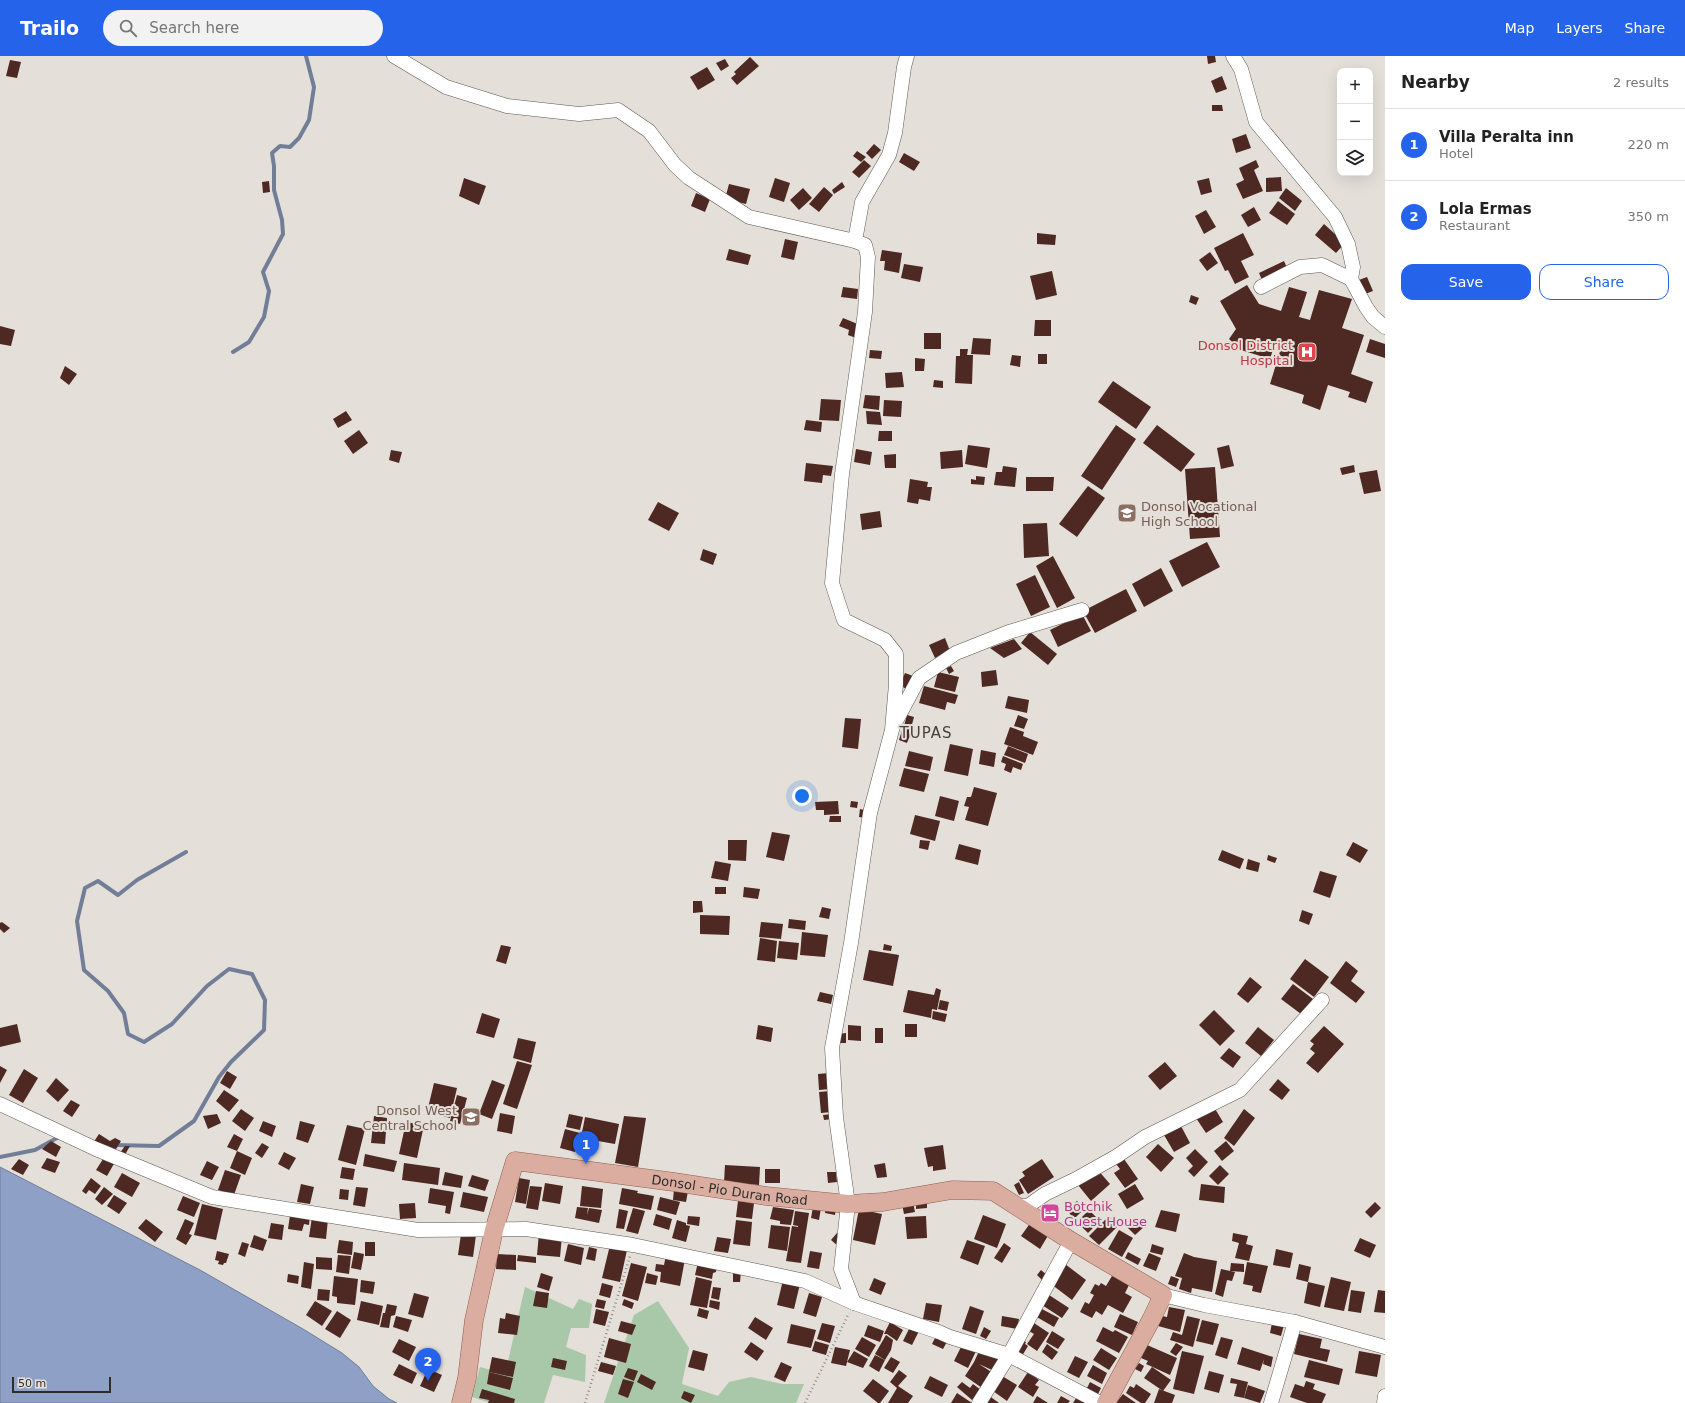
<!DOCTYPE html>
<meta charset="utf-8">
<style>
body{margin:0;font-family:"DejaVu Sans",sans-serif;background:#f2f2f2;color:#222}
.controls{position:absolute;right:12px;top:12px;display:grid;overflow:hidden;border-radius:8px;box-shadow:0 4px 16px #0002}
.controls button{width:36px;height:36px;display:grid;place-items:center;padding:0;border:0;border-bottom:1px solid #e0e0e0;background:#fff;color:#222;font:20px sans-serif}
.scale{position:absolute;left:12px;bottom:10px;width:99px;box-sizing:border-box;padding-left:4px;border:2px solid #2f2d2b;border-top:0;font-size:11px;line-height:14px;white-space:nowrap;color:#2f2d2b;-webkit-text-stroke:3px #e4dfd9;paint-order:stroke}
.you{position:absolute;left:802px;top:740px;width:14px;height:14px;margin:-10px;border:3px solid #fff;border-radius:50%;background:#1a73e8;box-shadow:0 0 0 6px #1a73e833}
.badge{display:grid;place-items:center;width:26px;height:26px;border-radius:50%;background:#2563eb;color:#fff;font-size:13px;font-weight:700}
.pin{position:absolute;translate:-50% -33px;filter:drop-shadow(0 1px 2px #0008)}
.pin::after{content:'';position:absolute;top:21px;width:14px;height:12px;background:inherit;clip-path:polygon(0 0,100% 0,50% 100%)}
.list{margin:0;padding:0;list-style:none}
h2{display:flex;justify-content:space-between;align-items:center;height:52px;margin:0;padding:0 16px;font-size:17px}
h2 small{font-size:13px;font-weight:400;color:#767676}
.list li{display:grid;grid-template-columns:26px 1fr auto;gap:12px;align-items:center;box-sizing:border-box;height:72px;padding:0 16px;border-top:1px solid #e0e0e0}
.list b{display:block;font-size:15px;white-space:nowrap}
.list p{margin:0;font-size:13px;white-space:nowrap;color:#767676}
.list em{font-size:13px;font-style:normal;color:#767676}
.actions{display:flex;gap:8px;padding:12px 16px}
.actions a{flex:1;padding:9px 0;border:1px solid #2563eb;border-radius:12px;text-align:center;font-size:14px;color:#2563eb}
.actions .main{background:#2563eb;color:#fff}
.icon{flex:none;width:22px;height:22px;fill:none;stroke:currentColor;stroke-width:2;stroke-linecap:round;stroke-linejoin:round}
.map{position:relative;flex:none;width:1385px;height:1347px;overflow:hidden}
header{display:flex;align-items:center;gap:24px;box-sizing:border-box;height:56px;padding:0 20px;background:#2563eb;color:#fff}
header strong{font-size:19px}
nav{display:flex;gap:22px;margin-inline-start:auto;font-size:14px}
.search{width:280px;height:36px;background:#f2f2f2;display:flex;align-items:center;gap:10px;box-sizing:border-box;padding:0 14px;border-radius:22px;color:#767676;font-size:15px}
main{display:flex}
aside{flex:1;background:#fff}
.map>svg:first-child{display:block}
.green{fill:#a9c7a9}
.water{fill:#8ea0c5;stroke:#727e97}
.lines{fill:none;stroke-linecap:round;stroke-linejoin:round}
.stream{stroke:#727e97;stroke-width:4}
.building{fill:#4e2822}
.minor-casing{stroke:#5c5854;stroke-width:15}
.major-casing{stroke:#8f5d4f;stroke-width:19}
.path{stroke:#918d89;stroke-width:2.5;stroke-dasharray:1 3;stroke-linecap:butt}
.minor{stroke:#fff;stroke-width:14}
.major{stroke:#dbada1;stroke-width:18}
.labels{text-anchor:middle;stroke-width:4;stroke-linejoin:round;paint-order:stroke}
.health-label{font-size:13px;fill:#be3a42;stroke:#e4dfd9;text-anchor:end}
.education-label{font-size:13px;fill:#785e54;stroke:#e4dfd9;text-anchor:start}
.street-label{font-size:13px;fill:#2f2d2b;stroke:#e4dfd9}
.hotel-label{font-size:13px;fill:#b23c85;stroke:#e4dfd9;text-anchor:start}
.quarter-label{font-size:15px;letter-spacing:1px;fill:#45413d;stroke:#e4dfd9}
</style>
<header>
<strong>Trailo</strong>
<div class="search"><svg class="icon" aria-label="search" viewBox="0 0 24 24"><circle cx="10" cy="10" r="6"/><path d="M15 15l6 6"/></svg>Search here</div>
<nav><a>Map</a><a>Layers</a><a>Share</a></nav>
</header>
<main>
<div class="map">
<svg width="1385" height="1347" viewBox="0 0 1385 1347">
<rect width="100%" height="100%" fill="#e4dfd9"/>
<g class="green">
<polygon points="525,1231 573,1253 579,1243 592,1248 589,1272 571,1272 566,1291 586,1299 585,1326 553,1319 544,1347 490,1347 472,1341 480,1311 505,1318"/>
<polygon points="658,1245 689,1292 682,1328 718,1340 729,1326 751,1321 782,1328 804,1328 796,1347 604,1347 634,1259"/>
</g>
<polygon class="water" points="0,1111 200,1214 303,1273 342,1297 359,1311 373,1330 389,1343 397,1347 0,1347"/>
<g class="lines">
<g class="stream">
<polyline points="233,296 249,286 264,261 269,235 263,216 283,178 282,164 274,134 274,110 272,97 280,90 290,91 299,82 309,64 314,31 306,0"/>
<polyline points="114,1089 159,1090 194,1065 219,1021 231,1006 264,974 265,944 252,918 229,913 207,930 172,968 144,986 128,978 124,957 108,935 84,914 77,865 85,832 98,825 118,839 137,824 186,796"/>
<polyline points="0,1101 35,1094 57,1082 60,1082"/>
</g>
</g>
<g class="building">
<polygon points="1207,0 1215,0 1216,6 1208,8"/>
<polygon points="750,1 759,10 737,29 731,22 736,18 734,16"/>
<polygon points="725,3 729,10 721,15 716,7"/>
<polygon points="10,4 21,6 17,22 6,20"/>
<polygon points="707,11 715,24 698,34 690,21"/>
<polygon points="1222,20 1227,33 1216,37 1211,25"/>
<polygon points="1212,49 1222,49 1223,55 1212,55"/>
<polygon points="1246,78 1251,92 1236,97 1232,83"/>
<polygon points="874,88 881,94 872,103 866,97"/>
<polygon points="857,95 866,101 861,106 853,100"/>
<polygon points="904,97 920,106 914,115 899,106"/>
<polygon points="864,104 871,110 859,122 852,116"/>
<polygon points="1256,104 1259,111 1254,114 1263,135 1243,143 1236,128 1244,124 1239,112"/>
<polygon points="1281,121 1282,135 1266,136 1266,122"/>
<polygon points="464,122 486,130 479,149 459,140"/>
<polygon points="775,122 790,127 784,146 769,141"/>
<polygon points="1209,122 1212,136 1201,139 1197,125"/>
<polygon points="269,125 270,136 263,137 262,126"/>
<polygon points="842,126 845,131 834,138 832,134"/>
<polygon points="729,128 750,133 746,148 725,143"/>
<polygon points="824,131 833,139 819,156 809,148"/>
<polygon points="803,132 812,142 799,154 790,144"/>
<polygon points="1286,132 1302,145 1295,155 1279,142"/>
<polygon points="696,137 710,143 705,156 691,150"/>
<polygon points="1278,145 1295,158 1287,169 1269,157"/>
<polygon points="1254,151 1261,164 1248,171 1241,159"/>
<polygon points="1206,154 1216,171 1204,178 1195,160"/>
<polygon points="1324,168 1345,187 1336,197 1315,179"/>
<polygon points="1037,177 1056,179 1055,189 1037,188"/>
<polygon points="1243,177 1254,199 1241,205 1249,221 1235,228 1228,214 1225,215 1214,192"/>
<polygon points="785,183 798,186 794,204 781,201"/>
<polygon points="729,193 751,199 748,209 726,204"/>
<polygon points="882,194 902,197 899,217 884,214 885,205 880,205"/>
<polygon points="1210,196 1218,207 1207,215 1199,204"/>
<polygon points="1284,205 1287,212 1262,224 1259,217"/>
<polygon points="904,208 923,211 920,226 901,222"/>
<polygon points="1052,215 1057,239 1036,244 1030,220"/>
<polygon points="1367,221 1373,235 1365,238 1359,224"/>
<polygon points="1247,229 1259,248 1281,255 1289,231 1307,236 1299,261 1310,264 1319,234 1352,243 1342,272 1364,279 1351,318 1373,326 1366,347 1348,341 1350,336 1328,329 1320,354 1302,347 1304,339 1270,328 1282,289 1275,287 1270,303 1241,294 1229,283 1236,273 1220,245"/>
<polygon points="843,231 858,233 857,243 841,241"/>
<polygon points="1191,239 1199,242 1196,249 1189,246"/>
<polygon points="843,262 860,269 856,282 848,279 849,274 839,270"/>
<polygon points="1035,264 1051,264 1051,280 1034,280"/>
<polygon points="0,270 15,274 11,290 0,288"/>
<rect x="924" y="277" width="17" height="16"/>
<polygon points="973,282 991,283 990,299 971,298"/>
<polygon points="1370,283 1385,288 1385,302 1366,296"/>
<polygon points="960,293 968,293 967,299 973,299 972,328 955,327 956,300 960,300"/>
<polygon points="870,294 882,295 881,303 869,302"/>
<rect x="1038" y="298" width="9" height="10"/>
<polygon points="1012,299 1021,300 1020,311 1010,309"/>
<polygon points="915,302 925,303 924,315 915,315"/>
<polygon points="65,310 77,318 69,329 60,322"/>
<polygon points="902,316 904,331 886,332 885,317"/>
<polygon points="934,324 943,325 943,332 933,331"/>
<polygon points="1113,325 1151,351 1136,373 1098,346"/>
<polygon points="865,339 880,340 879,354 863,352"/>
<polygon points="821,343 841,344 839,365 819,364"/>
<polygon points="884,344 902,345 901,361 883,360"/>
<polygon points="346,355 352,364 338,372 333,363"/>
<polygon points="866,355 880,356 882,369 867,368"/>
<polygon points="806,364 822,366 821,376 804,374"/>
<polygon points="1116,369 1136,383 1102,434 1081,420"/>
<polygon points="1157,369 1195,398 1181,416 1143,387"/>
<polygon points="359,374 368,387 353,398 344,385"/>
<polygon points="879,375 892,375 892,385 878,385"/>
<polygon points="968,389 990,392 987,412 965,408"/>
<polygon points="1229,389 1234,410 1221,413 1217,392"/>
<polygon points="856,393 872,396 870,409 854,406"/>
<polygon points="391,394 402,396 399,407 389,404"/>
<polygon points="962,394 963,411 941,413 940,396"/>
<polygon points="896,398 896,412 885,412 884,399"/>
<polygon points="806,407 833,410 831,420 823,419 822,427 804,425"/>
<polygon points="1354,409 1355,416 1342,419 1340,412"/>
<polygon points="1003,410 1017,412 1015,431 994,429 996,416 1002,416"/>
<polygon points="1215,411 1220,481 1190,483 1185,413"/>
<polygon points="1377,414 1381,435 1364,438 1359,417"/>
<polygon points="976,420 985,421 984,429 971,428 971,423 976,424"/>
<polygon points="1026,421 1054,421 1053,435 1026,435"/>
<polygon points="910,423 928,426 927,431 932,431 930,445 919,443 918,448 907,446"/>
<polygon points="1088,430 1105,442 1077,481 1059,468"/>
<polygon points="658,446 679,457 669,475 648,464"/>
<polygon points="880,455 882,471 862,474 860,458"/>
<polygon points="1047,467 1049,500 1024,502 1023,468"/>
<polygon points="1207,486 1220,511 1182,531 1169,505"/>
<polygon points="703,493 717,498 713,509 700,504"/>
<polygon points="1053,500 1075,542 1057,552 1036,510"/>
<polygon points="1161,512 1173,535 1144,551 1132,528"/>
<polygon points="1035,519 1050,551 1031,560 1016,528"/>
<polygon points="1126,533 1137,555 1095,577 1083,555"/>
<polygon points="1082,558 1091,575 1058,591 1050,574"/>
<polygon points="1030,576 1057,598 1048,609 1021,587"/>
<polygon points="945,582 950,595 935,602 929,589"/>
<polygon points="1014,583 1022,593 1004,602 990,592"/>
<polygon points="951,610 954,615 949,618 946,612"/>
<polygon points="996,614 998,629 982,631 981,616"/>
<polygon points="938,616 959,621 955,636 934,631"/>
<polygon points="905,617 913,620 906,633 900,629"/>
<polygon points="924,630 958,639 955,648 947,646 945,654 919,647"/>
<polygon points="1008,640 1029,644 1027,657 1005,652"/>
<polygon points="907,659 914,661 911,672 904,670"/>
<polygon points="1018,659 1028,663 1024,673 1014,670"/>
<polygon points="845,662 861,663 858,693 842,691"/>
<polygon points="903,671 912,674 907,687 899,684"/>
<polygon points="1010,671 1024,676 1023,680 1038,686 1033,699 1004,688"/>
<polygon points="950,688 973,693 968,720 944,715"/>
<polygon points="1008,690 1028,698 1025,707 1004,699"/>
<polygon points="981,694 996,697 994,711 979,708"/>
<polygon points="909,695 933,701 930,715 905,710"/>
<polygon points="1003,700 1023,708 1021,714 1013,711 1011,717 1004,714 1006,708 1001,706"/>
<polygon points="904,712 929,718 924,736 899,730"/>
<polygon points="974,731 997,737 988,770 965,764 969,751 964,750 967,741 971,741"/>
<polygon points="940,740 959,745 954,765 935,760"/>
<polygon points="838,745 839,758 824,759 824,754 816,754 815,746"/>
<polygon points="851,745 858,746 857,752 850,751"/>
<polygon points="860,753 868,755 867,762 859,761"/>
<polygon points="915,759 940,765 935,785 910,778"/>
<polygon points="830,760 841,760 841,766 829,766"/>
<polygon points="772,776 790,779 784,805 766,801"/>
<polygon points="728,784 747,784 746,805 728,804"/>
<polygon points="920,784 930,785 928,794 919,792"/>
<polygon points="1353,786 1368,794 1360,807 1346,799"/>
<polygon points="959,788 981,794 978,809 955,803"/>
<polygon points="1222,794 1244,803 1240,813 1218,804"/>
<polygon points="1268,799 1277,802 1275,807 1267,804"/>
<polygon points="1248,803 1260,807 1258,816 1246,813"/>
<polygon points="715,805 731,808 728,825 711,822"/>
<polygon points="1320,815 1337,820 1330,842 1313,836"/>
<rect x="715" y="831" width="11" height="7"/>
<polygon points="744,831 760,833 758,843 743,841"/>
<polygon points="693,845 702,845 703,856 693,857"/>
<polygon points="822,851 831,853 829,863 819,861"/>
<polygon points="1302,854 1313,858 1309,869 1299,865"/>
<polygon points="700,859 730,860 729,879 700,878"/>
<polygon points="789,863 806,865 805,874 788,872"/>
<polygon points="2,866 10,872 4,877 0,873 0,867"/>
<polygon points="761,866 783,868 781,883 759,881"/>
<polygon points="802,876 828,879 825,901 800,899"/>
<polygon points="760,882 777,885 775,906 757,904"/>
<polygon points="779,885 799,887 797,904 777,902"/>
<polygon points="884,888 892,890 891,895 883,894"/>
<polygon points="501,889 511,891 506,908 496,905"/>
<polygon points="869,894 899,899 893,930 863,924"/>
<polygon points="1305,903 1329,921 1314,941 1290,923"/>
<polygon points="1346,905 1358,915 1351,925 1365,936 1356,947 1330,927"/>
<polygon points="1250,921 1262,931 1248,947 1237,938"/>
<polygon points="1293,928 1313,943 1301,958 1281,943"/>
<polygon points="936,932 941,934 937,954 932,953 931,962 903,956 908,934 934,939"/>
<polygon points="820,936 833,939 831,948 817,945"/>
<polygon points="940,944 949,946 947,955 938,953"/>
<polygon points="1214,954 1235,975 1220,990 1199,969"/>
<polygon points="933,955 947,958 945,966 932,963"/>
<polygon points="482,957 500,963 494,982 476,977"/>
<polygon points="17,968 21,986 0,991 0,972"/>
<rect x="905" y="968" width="12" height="13"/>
<polygon points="758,969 773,972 771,986 756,983"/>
<polygon points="848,969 861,970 861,985 848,984"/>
<polygon points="1324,970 1344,988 1318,1017 1306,1007 1315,997 1310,993 1314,988 1310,985"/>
<polygon points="1258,971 1274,984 1261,1000 1245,987"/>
<rect x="875" y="972" width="8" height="15"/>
<polygon points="846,977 846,987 838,987 838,978"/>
<polygon points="518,982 536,986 531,1007 513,1002"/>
<polygon points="1229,992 1241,1001 1233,1012 1220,1002"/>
<polygon points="517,1005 532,1009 517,1053 503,1048"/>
<polygon points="1165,1006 1177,1020 1160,1034 1148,1020"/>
<polygon points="0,1010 7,1014 0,1027"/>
<polygon points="24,1013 38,1022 23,1047 9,1039"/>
<polygon points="227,1015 237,1021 230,1033 220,1027"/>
<polygon points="829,1017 830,1033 819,1034 818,1018"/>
<polygon points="56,1022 69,1034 58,1046 46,1035"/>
<polygon points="1278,1023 1290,1034 1282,1044 1269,1034"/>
<polygon points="492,1024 505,1029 492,1063 479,1058"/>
<polygon points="434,1027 457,1032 450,1062 427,1056"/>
<polygon points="224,1034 239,1044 229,1056 216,1045"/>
<polygon points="830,1035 832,1056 821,1057 819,1036"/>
<polygon points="457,1039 467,1042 460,1068 450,1065"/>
<polygon points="71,1044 80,1049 72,1061 63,1055"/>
<polygon points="1214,1051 1223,1066 1206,1077 1196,1062"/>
<polygon points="241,1053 254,1062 245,1075 232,1065"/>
<polygon points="1244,1053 1255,1062 1234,1090 1224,1082"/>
<polygon points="500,1057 515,1060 512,1078 497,1075"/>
<polygon points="217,1058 221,1067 208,1073 203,1060"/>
<polygon points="569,1058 583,1061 580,1074 566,1071"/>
<polygon points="832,1058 832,1063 824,1064 823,1059"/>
<polygon points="374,1060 387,1062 385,1088 371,1087"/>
<polygon points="624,1060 646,1062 638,1111 615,1107"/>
<polygon points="585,1061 619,1068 615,1088 581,1082"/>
<polygon points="263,1065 276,1070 272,1081 259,1075"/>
<polygon points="300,1065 315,1069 308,1087 296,1083"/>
<polygon points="406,1066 424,1069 417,1102 399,1098"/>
<polygon points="347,1069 365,1073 356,1109 338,1104"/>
<polygon points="1181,1070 1190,1087 1174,1096 1164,1079"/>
<polygon points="565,1073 580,1077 575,1096 560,1092"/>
<polygon points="99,1078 110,1085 115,1082 121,1085 113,1098 93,1087"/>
<polygon points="234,1078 243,1083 237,1095 227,1091"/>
<polygon points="51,1085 61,1091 56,1101 42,1093"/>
<polygon points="1226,1085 1234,1095 1222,1105 1214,1095"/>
<polygon points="262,1087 269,1091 262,1102 255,1097"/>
<polygon points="1158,1088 1174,1102 1161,1116 1146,1101"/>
<polygon points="943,1089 946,1113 933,1115 933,1110 928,1111 924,1092"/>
<polygon points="125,1090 130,1090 126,1097 119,1098"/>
<polygon points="1195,1093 1208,1106 1194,1121 1188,1115 1193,1110 1186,1102"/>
<polygon points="237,1095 252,1102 245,1119 230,1112"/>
<polygon points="284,1096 296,1102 289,1114 278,1108"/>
<polygon points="365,1098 397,1105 394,1116 363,1110"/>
<polygon points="105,1100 115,1106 107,1120 96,1114"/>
<polygon points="47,1102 60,1106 55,1117 41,1112"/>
<polygon points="19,1103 29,1109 23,1119 11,1113"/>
<polygon points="1042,1103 1054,1121 1028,1138 1019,1124 1025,1120 1022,1116"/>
<polygon points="1124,1103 1138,1123 1125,1132 1114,1117 1120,1113 1116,1108"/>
<polygon points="207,1105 219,1111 212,1124 200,1119"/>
<polygon points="404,1107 440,1112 438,1129 402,1124"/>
<polygon points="885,1107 887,1121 877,1122 874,1109"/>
<polygon points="725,1109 760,1111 759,1129 724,1126"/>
<polygon points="1220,1109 1229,1118 1218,1129 1209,1120"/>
<polygon points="342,1111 355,1113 353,1124 340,1122"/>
<rect x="765" y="1113" width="15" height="14"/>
<polygon points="1097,1113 1110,1128 1091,1145 1078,1129"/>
<polygon points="225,1114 241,1119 234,1139 218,1134"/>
<polygon points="445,1116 463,1120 461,1132 442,1129"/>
<polygon points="827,1116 836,1116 837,1126 828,1127"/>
<polygon points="122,1117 140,1127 132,1141 114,1131"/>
<polygon points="472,1119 489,1124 485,1135 468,1130"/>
<polygon points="91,1122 101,1130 95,1138 89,1134 86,1138 82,1135"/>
<polygon points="519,1122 530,1124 526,1148 515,1146"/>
<polygon points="1019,1126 1024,1137 1019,1139 1014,1129"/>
<polygon points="545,1127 563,1130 560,1148 542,1145"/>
<polygon points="301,1128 314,1131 310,1148 297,1146"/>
<polygon points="1135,1128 1144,1143 1127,1153 1118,1138"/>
<polygon points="1201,1128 1225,1131 1224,1147 1199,1144"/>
<polygon points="530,1130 542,1131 538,1154 526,1152"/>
<polygon points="582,1130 603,1133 601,1152 580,1150"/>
<polygon points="104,1131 113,1138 102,1149 95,1143"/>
<polygon points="356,1131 368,1132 365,1151 353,1149"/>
<polygon points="430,1132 454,1136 450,1158 445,1157 446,1150 428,1147"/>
<polygon points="622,1132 638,1135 637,1137 654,1140 651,1154 619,1148"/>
<polygon points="340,1133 349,1134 348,1144 339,1143"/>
<polygon points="674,1133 688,1135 686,1146 673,1144"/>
<polygon points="463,1136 488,1141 484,1156 460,1151"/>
<polygon points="114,1139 127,1147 119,1158 107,1150"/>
<polygon points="183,1140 200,1147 194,1161 177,1154"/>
<polygon points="660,1141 680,1146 676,1159 657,1154"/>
<polygon points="927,1142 927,1152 916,1153 916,1143"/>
<polygon points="738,1145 754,1147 752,1163 736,1161"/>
<polygon points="1077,1145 1084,1153 1074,1163 1067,1154"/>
<polygon points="913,1146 915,1156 904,1158 902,1148"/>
<polygon points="1375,1146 1381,1152 1371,1162 1365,1156"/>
<polygon points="415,1147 416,1162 400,1163 399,1148"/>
<polygon points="202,1148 223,1153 216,1184 194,1179"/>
<polygon points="826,1150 836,1152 835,1159 825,1157"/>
<polygon points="577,1151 588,1152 587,1159 589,1152 602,1154 599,1167 575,1162"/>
<polygon points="773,1151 794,1154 791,1169 780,1168 780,1165 770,1163"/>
<polygon points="813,1151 821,1152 819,1164 811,1162"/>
<polygon points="633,1152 645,1155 638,1178 626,1175"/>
<polygon points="619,1153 628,1155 624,1173 616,1172"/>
<polygon points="859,1153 882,1158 875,1189 853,1184"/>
<polygon points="1089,1154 1100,1165 1088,1177 1077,1166"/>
<polygon points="1161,1154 1180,1158 1176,1176 1155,1171"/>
<polygon points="795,1155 809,1157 801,1207 786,1205 792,1170 798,1171 798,1170 793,1169"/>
<polygon points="656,1158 672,1163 669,1174 653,1169"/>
<polygon points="290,1159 310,1159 309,1169 304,1168 302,1175 288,1173"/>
<polygon points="983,1159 1006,1168 997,1192 974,1183"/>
<polygon points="688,1160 700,1161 699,1170 687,1168"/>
<polygon points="926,1160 927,1182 907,1183 905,1161"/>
<polygon points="1109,1160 1118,1170 1099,1189 1089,1180"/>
<polygon points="312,1161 328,1163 326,1183 309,1181"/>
<polygon points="1136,1161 1145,1170 1135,1179 1126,1170"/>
<polygon points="146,1163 163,1176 155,1186 138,1172"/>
<polygon points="185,1163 194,1167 189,1178 192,1179 186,1189 176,1183"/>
<polygon points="677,1164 686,1167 686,1169 690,1170 686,1186 672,1182"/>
<polygon points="736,1164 752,1166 750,1190 733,1188"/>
<polygon points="1031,1166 1049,1178 1040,1193 1021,1180"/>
<polygon points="271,1167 284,1169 282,1184 268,1182"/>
<polygon points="771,1169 790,1171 787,1195 768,1192"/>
<polygon points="1119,1174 1133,1182 1122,1201 1108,1193"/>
<polygon points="539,1177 562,1180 560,1201 537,1199"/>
<polygon points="837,1177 844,1182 838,1190 831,1184"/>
<polygon points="1233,1177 1248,1180 1246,1188 1253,1190 1249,1205 1235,1202 1239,1187 1232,1185"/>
<polygon points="461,1178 476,1179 473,1201 458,1199"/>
<polygon points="254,1179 267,1184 263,1195 250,1191"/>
<polygon points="717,1181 731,1183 728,1197 714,1195"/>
<polygon points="1360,1182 1376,1189 1370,1202 1354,1195"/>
<polygon points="339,1184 353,1186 352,1199 337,1197"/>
<polygon points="967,1184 985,1190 978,1209 960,1202"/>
<polygon points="242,1186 249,1188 245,1201 238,1198"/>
<rect x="365" y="1186" width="10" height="14"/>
<polygon points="1004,1187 1011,1192 1002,1207 994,1202"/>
<polygon points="568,1188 584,1192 581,1209 564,1205"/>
<polygon points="1152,1188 1164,1192 1162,1199 1150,1196"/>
<polygon points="610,1189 627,1194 620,1226 602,1222"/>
<polygon points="589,1191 597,1193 595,1205 586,1203"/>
<polygon points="1276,1193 1293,1197 1290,1212 1273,1209"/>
<polygon points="217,1195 229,1198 226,1207 224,1207 223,1209 218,1208 219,1205 215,1204"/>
<polygon points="810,1195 822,1197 819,1213 807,1211"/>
<polygon points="354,1196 364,1198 361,1214 351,1212"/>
<polygon points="1128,1196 1141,1203 1138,1209 1125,1202"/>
<polygon points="1149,1197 1161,1202 1156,1215 1143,1210"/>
<polygon points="1184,1197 1194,1201 1217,1205 1212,1236 1192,1232 1191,1237 1179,1233 1182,1222 1175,1220"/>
<polygon points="497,1198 516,1199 516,1214 496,1213"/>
<polygon points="338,1199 351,1200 349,1218 336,1216"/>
<polygon points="518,1199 536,1201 536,1207 517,1205"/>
<polygon points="666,1199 685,1203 680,1230 660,1226 661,1216 655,1215 656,1208 664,1209"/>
<polygon points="316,1201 332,1202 332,1214 316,1213"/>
<polygon points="304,1206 314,1208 311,1233 301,1231"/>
<polygon points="698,1206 717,1209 716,1216 713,1217 712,1223 695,1219"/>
<polygon points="1247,1206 1268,1210 1261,1237 1252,1235 1253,1230 1243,1228"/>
<polygon points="631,1207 647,1211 638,1245 622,1240"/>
<polygon points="1231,1207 1244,1208 1244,1216 1230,1215"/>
<polygon points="1065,1208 1086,1224 1072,1244 1051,1228"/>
<polygon points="1299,1208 1311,1211 1308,1226 1296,1223"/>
<polygon points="1221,1213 1235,1216 1232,1225 1227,1224 1223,1241 1215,1238"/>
<polygon points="1041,1214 1048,1220 1043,1225 1037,1219"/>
<polygon points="733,1215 741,1216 740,1226 733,1226"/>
<polygon points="541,1217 553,1221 549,1235 537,1231"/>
<polygon points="647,1217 658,1220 656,1229 645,1227"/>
<polygon points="288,1218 299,1220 298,1228 287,1226"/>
<polygon points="334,1220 358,1223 355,1249 337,1247 337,1241 332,1240"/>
<polygon points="1112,1220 1129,1229 1125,1237 1132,1241 1123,1257 1108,1249 1102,1259 1096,1255 1092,1262 1080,1256 1085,1246 1089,1248 1094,1239 1090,1237 1095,1228 1099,1230 1101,1227 1106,1230"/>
<polygon points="1171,1220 1179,1223 1176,1231 1168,1228"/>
<polygon points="696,1221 712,1225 707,1252 690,1249"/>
<polygon points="1331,1221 1351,1226 1344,1255 1324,1251"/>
<polygon points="874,1222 886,1227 881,1239 869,1234"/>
<polygon points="361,1224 375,1226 373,1238 360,1236"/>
<polygon points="783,1224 800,1228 794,1253 777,1249"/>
<polygon points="1308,1226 1325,1230 1320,1251 1304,1247"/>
<polygon points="602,1227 613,1230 610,1242 599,1239"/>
<polygon points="713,1231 721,1232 719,1244 711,1242"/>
<polygon points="318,1233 330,1234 329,1245 317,1244"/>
<polygon points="1351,1234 1365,1236 1361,1257 1348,1255"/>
<polygon points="1378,1234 1385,1235 1385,1257 1374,1256"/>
<polygon points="536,1235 549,1237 547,1252 533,1250"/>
<polygon points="414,1237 429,1241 423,1262 408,1258"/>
<polygon points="809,1237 822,1241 816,1261 803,1257"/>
<polygon points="1049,1239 1069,1252 1062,1262 1042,1249"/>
<polygon points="597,1243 606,1245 604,1253 595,1251"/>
<polygon points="624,1243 634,1247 632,1253 622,1249"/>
<polygon points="710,1244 720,1246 719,1254 709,1251"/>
<polygon points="315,1245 332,1255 322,1270 306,1259"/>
<polygon points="361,1245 383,1250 379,1269 357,1264"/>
<polygon points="926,1247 942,1249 939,1266 923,1263"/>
<polygon points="387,1248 397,1250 395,1259 391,1260 389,1272 380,1271 383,1257 385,1257"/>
<polygon points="970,1250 984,1255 976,1278 962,1273"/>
<polygon points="1169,1251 1185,1254 1180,1276 1158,1270 1162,1260 1167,1261"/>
<polygon points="699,1252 709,1255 707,1263 697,1260"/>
<polygon points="1040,1252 1059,1262 1054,1271 1035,1260"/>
<polygon points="596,1253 609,1256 605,1270 593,1267"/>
<polygon points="337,1255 351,1264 340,1282 325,1273"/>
<polygon points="506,1257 520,1260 517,1279 498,1277 500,1262 505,1263"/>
<polygon points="1120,1258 1138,1266 1132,1279 1114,1271"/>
<polygon points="396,1260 412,1264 408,1276 393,1271"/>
<polygon points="1002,1260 1019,1263 1017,1273 1001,1270"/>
<polygon points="1187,1260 1200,1263 1193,1291 1170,1284 1173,1276 1182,1279"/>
<polygon points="755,1261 773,1272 766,1284 748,1272"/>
<polygon points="1202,1264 1219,1268 1213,1289 1196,1285"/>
<polygon points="621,1265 636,1269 632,1279 618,1275"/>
<polygon points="890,1266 903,1274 897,1285 887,1278 884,1278"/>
<polygon points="822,1267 835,1270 830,1287 817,1283"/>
<polygon points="1034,1267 1049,1277 1037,1295 1027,1288 1034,1278 1029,1275"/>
<polygon points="1272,1267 1284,1269 1281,1280 1270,1277"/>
<polygon points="791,1268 816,1274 811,1292 787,1287"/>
<polygon points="868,1269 884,1275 880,1286 864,1280"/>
<polygon points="911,1269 920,1273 912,1289 903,1285"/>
<polygon points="984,1271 991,1275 986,1283 980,1280"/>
<polygon points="1103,1271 1113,1276 1115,1274 1128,1281 1119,1297 1096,1285"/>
<polygon points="1052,1275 1065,1283 1058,1293 1046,1286"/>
<polygon points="938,1276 949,1282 943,1293 932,1288"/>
<polygon points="1299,1278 1322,1283 1320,1292 1330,1294 1327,1306 1294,1298"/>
<polygon points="886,1279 893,1284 891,1294 885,1304 875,1298"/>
<polygon points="862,1281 876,1289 869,1301 855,1293"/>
<polygon points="1221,1281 1233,1284 1227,1303 1215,1299"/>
<polygon points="609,1282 631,1288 626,1307 604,1301"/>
<polygon points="399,1283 416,1291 409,1305 392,1296"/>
<polygon points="1021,1283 1026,1286 1025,1288 1028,1290 1022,1300 1014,1295"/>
<polygon points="815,1285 829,1289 826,1299 812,1295"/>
<polygon points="751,1286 764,1295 757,1305 744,1296"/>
<polygon points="963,1287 977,1293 968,1312 954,1305"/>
<polygon points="1176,1287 1183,1291 1176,1300 1170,1296"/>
<polygon points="1047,1288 1058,1296 1052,1304 1042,1296"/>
<polygon points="1147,1289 1177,1302 1170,1319 1146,1308 1148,1305 1141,1302"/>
<polygon points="835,1291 850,1294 846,1310 831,1307"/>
<polygon points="981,1291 1001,1300 994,1315 979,1308 993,1317 982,1332 965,1320 974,1306"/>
<polygon points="1242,1291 1273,1301 1271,1311 1263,1308 1264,1303 1260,1315 1237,1308"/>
<polygon points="1101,1292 1117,1302 1109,1314 1093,1304"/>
<polygon points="693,1294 708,1298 704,1315 688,1311"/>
<polygon points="854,1295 868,1303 863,1312 847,1306"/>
<polygon points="1182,1295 1204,1300 1194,1338 1173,1333"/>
<polygon points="1359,1295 1381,1299 1377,1321 1355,1317"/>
<polygon points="875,1299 885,1304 879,1316 869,1310"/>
<polygon points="1075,1300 1088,1306 1079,1322 1067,1316"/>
<polygon points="492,1301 516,1306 513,1321 489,1316"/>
<polygon points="891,1301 900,1306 893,1317 884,1312"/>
<polygon points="553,1302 567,1305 565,1314 551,1311"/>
<polygon points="1309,1304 1343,1313 1339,1329 1304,1321"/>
<polygon points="601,1306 616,1310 613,1319 598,1315"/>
<polygon points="781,1306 792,1311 785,1326 774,1321"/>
<polygon points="1139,1307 1144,1310 1141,1316 1135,1313"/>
<polygon points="399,1308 417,1317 412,1328 393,1319"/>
<polygon points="1093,1309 1107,1317 1102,1328 1087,1320"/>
<polygon points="1152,1311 1171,1324 1163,1335 1144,1322"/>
<polygon points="628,1312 638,1315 634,1325 624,1321"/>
<polygon points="428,1313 442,1319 434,1336 420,1330"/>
<polygon points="899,1314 907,1320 898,1330 913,1340 908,1347 888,1347 897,1332 890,1326"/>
<polygon points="1209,1315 1224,1319 1219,1337 1204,1333"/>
<polygon points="489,1316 513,1322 510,1334 487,1328"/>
<polygon points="1028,1316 1039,1324 1035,1329 1039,1331 1033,1341 1018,1331"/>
<polygon points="641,1318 656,1326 652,1334 637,1326"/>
<polygon points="930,1320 948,1329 942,1341 924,1332"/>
<polygon points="1002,1320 1017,1329 1007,1345 993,1335"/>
<polygon points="1231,1322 1248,1326 1244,1342 1234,1340 1237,1328 1230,1327"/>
<polygon points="623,1323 634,1326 628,1342 618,1338"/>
<polygon points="873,1323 889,1335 880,1347 878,1347 863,1335"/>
<polygon points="1306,1325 1315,1328 1313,1333 1326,1338 1322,1347 1307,1347 1290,1341 1295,1328 1304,1331"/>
<polygon points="962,1326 970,1332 973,1328 981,1334 972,1344 957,1331"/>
<polygon points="1090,1326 1101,1332 1096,1342 1086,1334"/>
<polygon points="1136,1328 1151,1338 1145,1347 1141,1347 1126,1337 1130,1330 1134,1332"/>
<polygon points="1248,1329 1265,1335 1260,1347 1244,1342"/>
<polygon points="482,1333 515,1343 514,1347 488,1347 489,1344 479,1342"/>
<polygon points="1159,1333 1175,1339 1172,1347 1154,1347"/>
<polygon points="684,1335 695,1339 691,1347 681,1342"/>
<polygon points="957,1337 972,1347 951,1347"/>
<polygon points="1123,1338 1136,1347 1116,1347"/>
<polygon points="988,1339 999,1347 983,1347"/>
<polygon points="1078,1339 1092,1347 1073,1347"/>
<polygon points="1037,1340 1048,1347 1033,1347"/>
<polygon points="1061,1340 1070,1345 1068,1347 1057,1347"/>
</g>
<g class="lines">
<g class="minor-casing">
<g id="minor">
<polyline points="394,0 446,31 507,50 579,58 618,54 649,75 675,109 689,122 749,161 855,185 865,189 868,201 865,256 842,418 832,527 844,564 885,584 896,598 896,628 892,674 870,757 851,887 832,992 836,1061 848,1148 841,1213 854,1247"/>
<polyline points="1233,0 1241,13 1256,66 1335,161 1348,188 1353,211 1351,223 1366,251 1373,261 1385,271"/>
<polyline points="855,185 862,146 889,99 895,77 904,11 907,0"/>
<polyline points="1261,231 1300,211 1322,209 1351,223"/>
<polyline points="895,667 919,622 956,597 1009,576 1082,554"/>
<polyline points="0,1048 96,1093 212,1141 418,1174 526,1173 633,1189 805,1225 854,1247 939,1276 950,1281 1009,1299 1100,1347"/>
<polyline points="1017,1150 1028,1150 1045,1138 1076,1123 1117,1100 1145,1081 1240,1034 1322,944"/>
<polyline points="1163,1239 1204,1249 1295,1266 1385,1291"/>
<polyline points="979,1347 1009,1299 1071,1185"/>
<polyline points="1271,1347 1295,1266"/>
<polyline points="1384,1347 1385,1340"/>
</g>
</g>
<g class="major-casing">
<g id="major">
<path id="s1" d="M 461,1347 L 467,1322 L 474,1264 L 494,1174 L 515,1105 L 674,1126 L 766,1140 L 848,1148 L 883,1146 L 952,1134 L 993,1135 L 1071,1185 L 1163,1239 L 1151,1264 L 1106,1347"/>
</g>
</g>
<g class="path">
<polyline points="585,1347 630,1200"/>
<polyline points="805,1347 849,1257"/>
</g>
<use href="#minor" class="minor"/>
<use href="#major" class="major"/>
</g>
<defs>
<g id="hospital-square" transform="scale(1)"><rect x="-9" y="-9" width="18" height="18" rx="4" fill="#e0444e" stroke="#e4dfd9"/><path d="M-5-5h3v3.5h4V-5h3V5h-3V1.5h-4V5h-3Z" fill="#fff"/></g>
<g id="school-square" transform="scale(1)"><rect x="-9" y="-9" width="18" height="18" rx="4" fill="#8d6e63" stroke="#e4dfd9"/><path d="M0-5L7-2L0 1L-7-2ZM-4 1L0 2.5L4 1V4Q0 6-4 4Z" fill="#fff"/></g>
<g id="hotel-square" transform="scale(1)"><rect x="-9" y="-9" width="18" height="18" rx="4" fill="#d1479c" stroke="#e4dfd9"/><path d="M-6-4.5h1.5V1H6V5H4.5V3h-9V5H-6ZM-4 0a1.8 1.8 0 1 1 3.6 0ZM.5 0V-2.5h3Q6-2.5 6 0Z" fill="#fff"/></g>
</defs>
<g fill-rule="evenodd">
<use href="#hospital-square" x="1307" y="296"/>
<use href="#school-square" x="1127" y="457"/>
<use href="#school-square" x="471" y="1061"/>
<use href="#hotel-square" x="1050" y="1157"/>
</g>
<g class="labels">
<g class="health-label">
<text x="1293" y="294">Donsol District<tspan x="1293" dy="15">Hospital</tspan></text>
</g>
<g class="education-label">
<text x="1141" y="455">Donsol Vocational<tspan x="1141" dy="15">High School</tspan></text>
<text x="457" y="1059" text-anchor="end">Donsol West<tspan x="457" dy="15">Central School</tspan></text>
</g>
<g class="street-label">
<text dy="5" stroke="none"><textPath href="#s1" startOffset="465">Donsol - Pio Duran Road</textPath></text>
</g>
<g class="hotel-label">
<text x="1064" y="1155">Botchik<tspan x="1064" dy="15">Guest House</tspan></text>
</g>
<g class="quarter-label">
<text x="926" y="682">TUPAS</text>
</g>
</g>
</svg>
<div class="controls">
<button>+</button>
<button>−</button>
<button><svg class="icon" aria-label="layers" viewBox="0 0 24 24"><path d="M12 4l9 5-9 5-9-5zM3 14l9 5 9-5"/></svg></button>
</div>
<div class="scale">50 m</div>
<div class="you"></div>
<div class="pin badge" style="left:586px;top:1108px">1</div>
<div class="pin badge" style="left:428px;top:1325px">2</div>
</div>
<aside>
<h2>Nearby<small>2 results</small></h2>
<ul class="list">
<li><span class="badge">1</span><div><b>Villa Peralta inn</b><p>Hotel</p></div><em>220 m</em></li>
<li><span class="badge">2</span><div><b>Lola Ermas</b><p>Restaurant</p></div><em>350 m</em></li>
</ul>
<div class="actions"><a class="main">Save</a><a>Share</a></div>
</aside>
</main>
